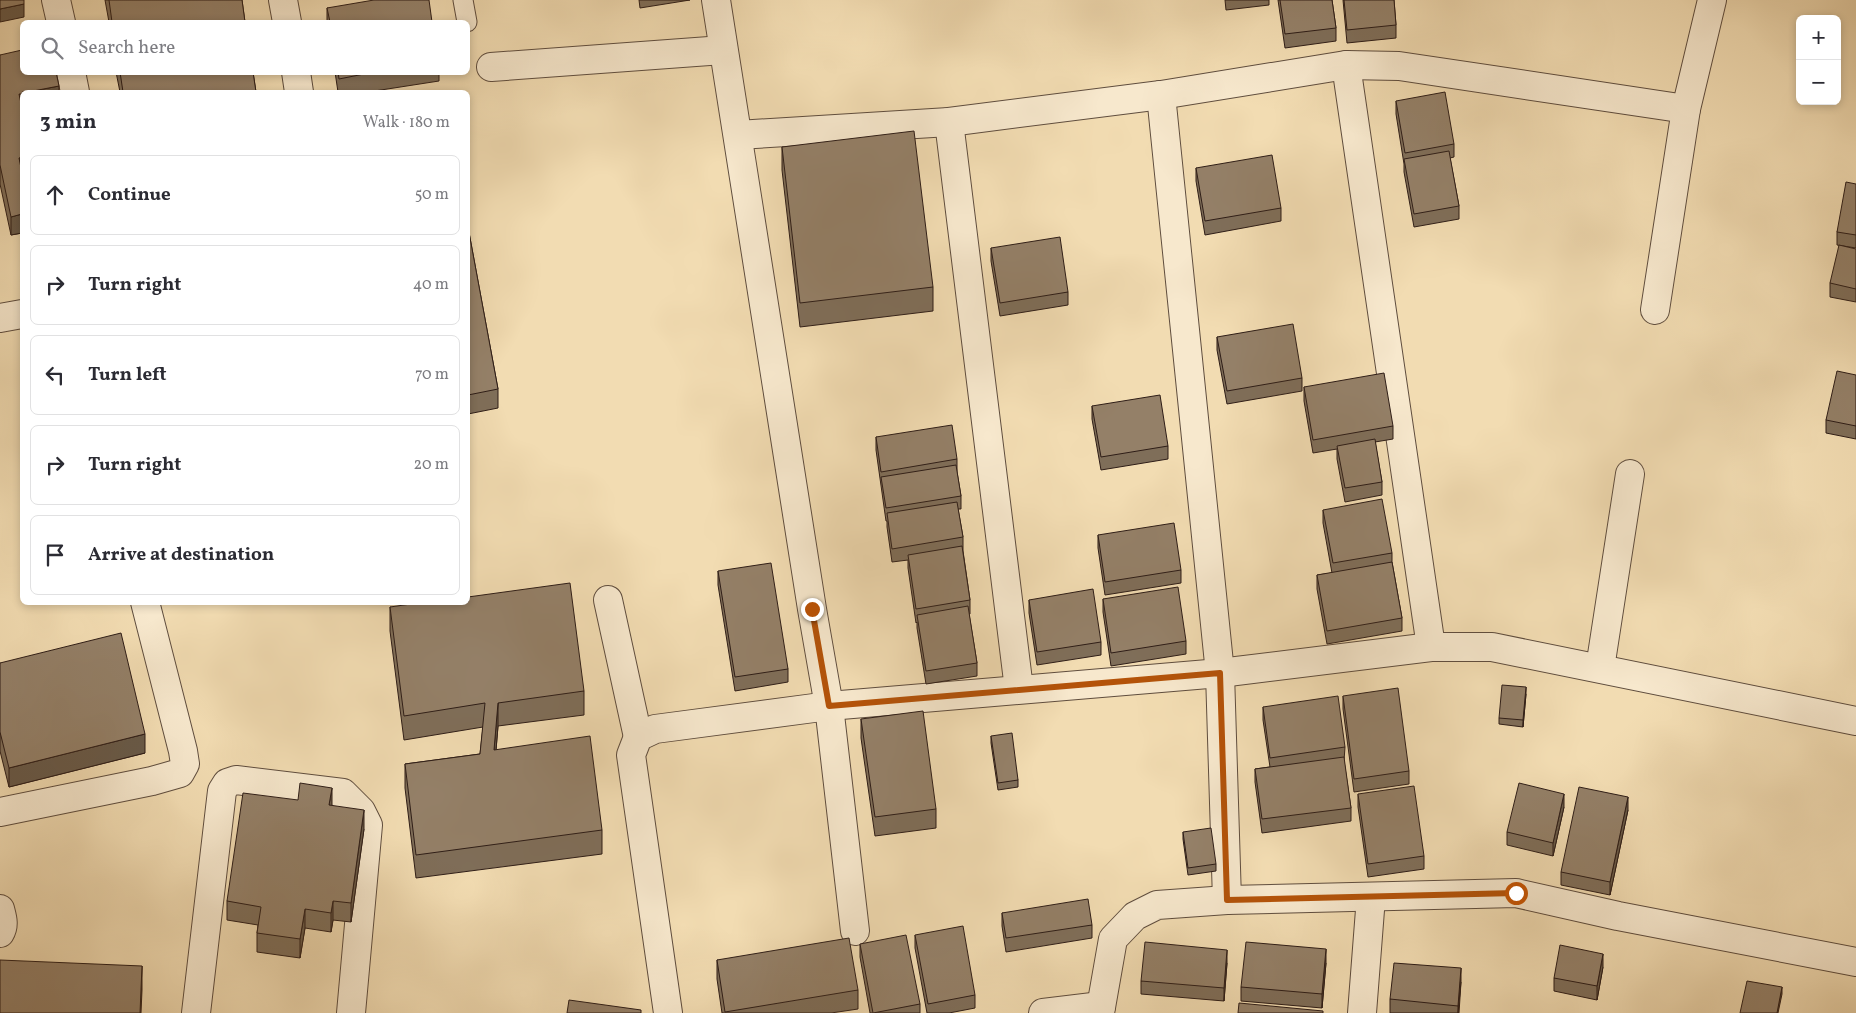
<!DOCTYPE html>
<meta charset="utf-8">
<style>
body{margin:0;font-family:Vollkorn,serif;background:#f2f2f3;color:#2b2b33}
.controls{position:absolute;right:15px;top:15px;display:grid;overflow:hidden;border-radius:8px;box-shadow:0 2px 8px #0003}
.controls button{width:45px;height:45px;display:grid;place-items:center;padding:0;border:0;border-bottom:1px solid #e1e1e2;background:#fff;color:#2b2b33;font:25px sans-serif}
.stop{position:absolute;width:15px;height:15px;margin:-11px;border:4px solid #b45309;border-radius:50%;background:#fff}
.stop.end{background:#b45309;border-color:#fff;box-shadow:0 1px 5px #0008}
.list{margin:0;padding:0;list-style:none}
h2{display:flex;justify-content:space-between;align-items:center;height:65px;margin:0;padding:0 20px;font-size:21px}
h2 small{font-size:16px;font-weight:400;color:#7c7c81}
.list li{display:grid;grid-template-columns:32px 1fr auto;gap:15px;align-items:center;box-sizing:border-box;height:80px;margin:0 10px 10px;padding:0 10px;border:1px solid #e1e1e2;border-radius:8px}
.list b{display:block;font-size:19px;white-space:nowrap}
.list em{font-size:16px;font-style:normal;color:#7c7c81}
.icon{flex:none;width:28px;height:28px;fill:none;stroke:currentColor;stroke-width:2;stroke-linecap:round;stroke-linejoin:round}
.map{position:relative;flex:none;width:1856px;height:1013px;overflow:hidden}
.search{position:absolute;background:#fff;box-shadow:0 2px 8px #0003;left:20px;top:20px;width:450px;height:55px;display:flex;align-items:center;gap:12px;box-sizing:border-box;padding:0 18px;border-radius:8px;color:#7c7c81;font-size:19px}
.panel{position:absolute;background:#fff;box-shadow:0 2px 8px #0003;left:20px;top:90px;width:450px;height:515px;border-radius:8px}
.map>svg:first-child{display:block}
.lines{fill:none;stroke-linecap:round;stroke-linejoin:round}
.service-casing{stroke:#5f4d3e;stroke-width:21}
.minor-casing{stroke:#5f4d3e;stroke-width:30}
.tertiary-casing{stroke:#5f4d3e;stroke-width:30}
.service{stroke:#f7e8cd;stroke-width:19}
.minor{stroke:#f7e8cd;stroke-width:28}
.tertiary{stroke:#f7e8cd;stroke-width:28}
.wall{fill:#7f6e59;stroke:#2e1d17}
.shaded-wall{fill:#685a49;stroke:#2e1d17}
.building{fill:#948068;stroke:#2e1d17}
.route{stroke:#b45309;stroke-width:6}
</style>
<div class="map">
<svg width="1856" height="1013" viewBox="0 0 1856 1013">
<rect width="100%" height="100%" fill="#f2dcb2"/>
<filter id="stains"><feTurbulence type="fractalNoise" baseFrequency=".004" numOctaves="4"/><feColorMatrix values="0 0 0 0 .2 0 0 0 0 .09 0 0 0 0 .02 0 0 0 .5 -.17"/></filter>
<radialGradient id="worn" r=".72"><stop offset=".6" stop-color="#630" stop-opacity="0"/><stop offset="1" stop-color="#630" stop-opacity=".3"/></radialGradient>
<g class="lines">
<g class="service-casing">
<polyline id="service" points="463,0 467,22"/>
</g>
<g class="minor-casing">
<g id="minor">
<polyline points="56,0 61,22"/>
<polyline points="283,0 287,22"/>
<polyline points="716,0 812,609 829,706 855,931"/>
<polyline points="1346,65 1431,647"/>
<polyline points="491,67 723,50"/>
<polyline points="71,72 75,92"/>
<polyline points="296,72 299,92"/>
<polyline points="1161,95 1220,673 1227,900"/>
<polyline points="949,122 1019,689"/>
<polyline points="738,135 949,122 1161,95 1346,65 1399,66 1686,109"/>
<polyline points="1655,310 1686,109 1712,0"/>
<polyline points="0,318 22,314"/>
<polyline points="608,600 638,737"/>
<polyline points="1600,668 1630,474"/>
<polyline points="0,812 152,781 180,773 185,764 183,751 145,602"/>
<path d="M 0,909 C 2,917 5,925 0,933"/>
<polyline points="196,1013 222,791 227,783 236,780 343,793 361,811 368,825 351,1013"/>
<polyline points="1043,1013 1101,1006"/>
<polyline points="1100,1013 1113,939 1135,916 1157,905 1227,900 1516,893 1618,916 1856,962"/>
<polyline points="1362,1013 1371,897"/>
</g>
</g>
<g class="tertiary-casing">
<polyline id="tertiary" points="668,1013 631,755 638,737 655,729 829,706 1220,673 1431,647 1492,647 1856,721"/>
</g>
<use href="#service" class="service"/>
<use href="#minor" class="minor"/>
<use href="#tertiary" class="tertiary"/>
</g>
<g class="wall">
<polygon points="105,0 242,0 245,22 109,22"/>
<polygon points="639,0 690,0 640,8"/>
<polygon points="1225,0 1269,0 1269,5 1226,10"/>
<polygon points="1278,0 1332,0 1336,28 1336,41 1285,48"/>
<polygon points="1343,0 1394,0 1396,25 1396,38 1347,43"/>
<polygon points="327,8 432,22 327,22"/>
<polygon points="0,55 59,92 22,92 22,233 11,235 0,184"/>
<polygon points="116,72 253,72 256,92 120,92"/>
<polygon points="335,72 439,72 439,81 368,92 338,92"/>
<polygon points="1396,101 1454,144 1454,157 1450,158 1459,206 1459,219 1414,227 1404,172 1404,164 1396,114"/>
<polygon points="782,147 933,287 933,311 800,327 782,170"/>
<polygon points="1196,168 1281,208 1281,221 1205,235 1196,181"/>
<polygon points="1856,184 1856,248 1837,245 1837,232"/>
<polygon points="468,227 498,389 498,408 468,414"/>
<polygon points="991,248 1068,292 1068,305 1000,316 991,261"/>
<polygon points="1856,249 1856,302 1830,297 1830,283"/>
<polygon points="1217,337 1302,378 1302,391 1227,404 1217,350"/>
<polygon points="1856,375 1856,439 1826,433 1826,420"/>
<polygon points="1304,387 1393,426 1393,439 1375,442 1382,482 1382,495 1345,502 1337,459 1337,449 1313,453 1304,401"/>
<polygon points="1092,406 1168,446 1168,459 1101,470 1092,419"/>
<polygon points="876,437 957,459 957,472 961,496 961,509 958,509 963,537 963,551 970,600 970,614 969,614 977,663 977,676 926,684 917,628 917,622 916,623 908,568 908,560 892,562 887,527 887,521 886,521 876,450"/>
<polygon points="1323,510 1392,553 1392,562 1402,618 1402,631 1327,644 1317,589 1317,575 1332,573 1323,523"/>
<polygon points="1098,535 1181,570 1181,583 1105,595 1098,548"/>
<polygon points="718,571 788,669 788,682 735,691 718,585"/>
<polygon points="1103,599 1186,641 1186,654 1111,666 1103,612"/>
<polygon points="1029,600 1101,642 1101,655 1037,665 1029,613"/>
<polygon points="390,607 584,691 584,715 498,726 496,750 602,830 602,854 416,878 405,788 405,764 480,754 483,727 404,740 390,631"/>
<polygon points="0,663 145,753 9,787 0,751"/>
<polygon points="1526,694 1523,727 1499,724 1499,718"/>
<polygon points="1343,696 1409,771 1409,784 1354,792 1343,709"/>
<polygon points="1263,707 1345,747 1344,761 1351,808 1351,821 1262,833 1255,782 1255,769 1270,767 1263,720"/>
<polygon points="861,719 936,809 936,828 875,836 861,738"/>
<polygon points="991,736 1018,780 1018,787 998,790 991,743"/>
<polygon points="1358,794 1424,856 1424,869 1368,877 1358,807"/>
<polygon points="298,800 332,805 364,829 351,922 333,920 331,932 305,928 300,958 257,952 257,933 258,925 227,920 227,901"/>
<polygon points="1564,807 1553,856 1507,845 1507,832"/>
<polygon points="1628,810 1610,895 1561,885 1561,872"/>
<polygon points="1183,832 1216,864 1216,871 1188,875 1183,839"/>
<polygon points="1002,913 1092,925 1092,938 1006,952 1002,926"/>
<polygon points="915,935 975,995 975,1008 949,1013 927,1013 915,948"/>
<polygon points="860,944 920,1004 920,1013 870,1013 860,957"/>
<polygon points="717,960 858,990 858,1009 831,1013 722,1013 717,979"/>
<polygon points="1227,963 1224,1001 1141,994 1141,981"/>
<polygon points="1326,963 1322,1008 1241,1001 1241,987"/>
<polygon points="1603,967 1597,1000 1554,991 1554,978"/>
<polygon points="1461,982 1459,1013 1390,1013 1390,999"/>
</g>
<g class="shaded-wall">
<polygon points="24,4 24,17 0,22 0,9"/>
<polygon points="59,86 59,92 28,92"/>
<polygon points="19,94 22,94 22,113"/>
<polygon points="22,157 22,176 19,158"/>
<polygon points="22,214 22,233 11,235 11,217"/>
<polygon points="1526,687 1526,694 1523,727 1523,720"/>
<polygon points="498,703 498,726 494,774 494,750"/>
<polygon points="145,734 145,753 9,787 9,768"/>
<polygon points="332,788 332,807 329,805"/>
<polygon points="1564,794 1564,807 1553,856 1553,843"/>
<polygon points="1628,797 1628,810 1610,895 1610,882"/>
<polygon points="364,810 364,829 351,922 351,903"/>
<polygon points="333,901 333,920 331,932 331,913"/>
<polygon points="305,909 305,928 300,958 300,939"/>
<polygon points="1326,949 1326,963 1322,1008 1322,994"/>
<polygon points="1227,950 1227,963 1224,1001 1224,988"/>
<polygon points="1603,954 1603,967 1597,1000 1597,986"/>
<polygon points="142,966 142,990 141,1013 140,1013"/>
<polygon points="1461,968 1461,982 1458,1013 1458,1006"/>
<polygon points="1782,987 1782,994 1778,1013 1777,1013"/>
</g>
<g class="building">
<polygon points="0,0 24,0 24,4 0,9"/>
<polygon points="109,0 242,0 245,22 112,22"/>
<polygon points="374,0 429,0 432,22 330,22 327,8"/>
<polygon points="1280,0 1332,0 1336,28 1285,34"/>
<polygon points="1344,0 1394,0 1396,25 1347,30"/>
<polygon points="22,50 22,72 56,72 59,86 28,92 22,92 22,94 19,94 22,108 22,157 19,158 21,168 22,167 22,214 11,217 0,165 0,55"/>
<polygon points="120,72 253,72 256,92 123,92"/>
<polygon points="338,72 374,72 339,79"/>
<polygon points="1445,92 1454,144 1405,153 1396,101"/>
<polygon points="914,131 933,287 800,303 782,147"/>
<polygon points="1449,151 1459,206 1414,214 1404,159"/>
<polygon points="1272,155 1281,208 1205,221 1196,168"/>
<polygon points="1846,182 1856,184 1856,235 1837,232"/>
<polygon points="468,227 498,389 468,395"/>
<polygon points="1060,237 1068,292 1000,303 991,248"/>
<polygon points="1839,245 1856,249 1856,289 1830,283"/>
<polygon points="1293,324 1302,378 1227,391 1217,337"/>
<polygon points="1837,371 1856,375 1856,426 1826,420"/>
<polygon points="1384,373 1393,426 1313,440 1304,387"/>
<polygon points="1160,395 1168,446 1101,457 1092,406"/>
<polygon points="952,425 957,459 881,472 876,437"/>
<polygon points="1375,439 1382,482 1345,488 1337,446"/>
<polygon points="956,465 961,496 886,508 881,477"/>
<polygon points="1382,499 1392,553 1333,563 1323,510"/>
<polygon points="957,502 963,537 892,549 887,513"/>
<polygon points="1174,523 1181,570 1105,582 1098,535"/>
<polygon points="962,546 970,600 916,609 908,555"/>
<polygon points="1392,562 1402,618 1327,631 1317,575"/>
<polygon points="771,563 788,669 735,677 718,571"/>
<polygon points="570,583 584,691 498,703 494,750 590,736 602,830 416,855 405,764 480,754 485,703 404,716 390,607 425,602 468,602 468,597"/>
<polygon points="1178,587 1186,641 1111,653 1103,599"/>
<polygon points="1093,589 1101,642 1037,652 1029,600"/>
<polygon points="968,606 977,663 926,671 917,615"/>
<polygon points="121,633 145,734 9,768 0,732 0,663"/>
<polygon points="1502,685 1526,687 1523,720 1499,718"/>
<polygon points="1398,688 1409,771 1354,779 1343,696"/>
<polygon points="1338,696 1345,747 1270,758 1263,707"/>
<polygon points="923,711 936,809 875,817 861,719"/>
<polygon points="1012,733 1018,780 998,783 991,736"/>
<polygon points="1344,757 1351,808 1262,819 1255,769"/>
<polygon points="300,783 332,788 329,805 364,810 351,903 333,901 331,913 305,909 300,939 257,933 261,907 227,901 243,793 298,800"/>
<polygon points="1519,783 1564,794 1553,843 1507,832"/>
<polygon points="1414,786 1424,856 1368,864 1358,794"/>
<polygon points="1579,787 1628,797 1610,882 1561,872"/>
<polygon points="1211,828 1216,864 1188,868 1183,832"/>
<polygon points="1088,899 1092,925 1006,938 1002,913"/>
<polygon points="963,926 975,995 928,1004 915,935"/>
<polygon points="906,935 920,1004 873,1013 860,944"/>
<polygon points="849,938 858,990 725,1012 717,960"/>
<polygon points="1145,942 1227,950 1224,988 1141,981"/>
<polygon points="1246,942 1326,949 1322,994 1241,987"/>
<polygon points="1560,945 1603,954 1597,986 1554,978"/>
<polygon points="0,960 142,966 140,1013 0,1013"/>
<polygon points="1394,963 1461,968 1458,1006 1390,999"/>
<polygon points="1747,981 1782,987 1777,1013 1740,1013"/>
<polygon points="569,1000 641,1010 641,1013 567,1013"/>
<polygon points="1239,1003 1323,1011 1323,1013 1238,1013"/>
</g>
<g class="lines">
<polyline class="route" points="812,609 829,706 1220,673 1227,900 1516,893"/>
</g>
<rect width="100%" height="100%" filter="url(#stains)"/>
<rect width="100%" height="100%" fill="url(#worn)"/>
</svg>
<div class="controls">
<button>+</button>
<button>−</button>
</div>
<div class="stop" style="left:1516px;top:893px"></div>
<div class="stop end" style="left:812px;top:609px"></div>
<div class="search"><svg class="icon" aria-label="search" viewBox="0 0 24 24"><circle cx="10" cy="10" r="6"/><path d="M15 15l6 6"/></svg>Search here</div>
<section class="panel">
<h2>3 min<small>Walk · 180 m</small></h2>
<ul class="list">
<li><svg class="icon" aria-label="ahead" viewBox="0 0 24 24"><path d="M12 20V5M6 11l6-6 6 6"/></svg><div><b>Continue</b></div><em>50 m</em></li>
<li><svg class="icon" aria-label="right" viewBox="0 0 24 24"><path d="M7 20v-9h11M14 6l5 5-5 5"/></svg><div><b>Turn right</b></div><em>40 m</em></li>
<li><svg class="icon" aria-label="left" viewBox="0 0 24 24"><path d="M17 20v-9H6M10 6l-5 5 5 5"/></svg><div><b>Turn left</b></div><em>70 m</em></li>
<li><svg class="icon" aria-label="right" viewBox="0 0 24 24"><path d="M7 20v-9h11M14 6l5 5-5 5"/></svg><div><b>Turn right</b></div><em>20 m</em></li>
<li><svg class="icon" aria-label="arrive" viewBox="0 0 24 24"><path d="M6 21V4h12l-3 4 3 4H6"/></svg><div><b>Arrive at destination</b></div></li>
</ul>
</section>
</div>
